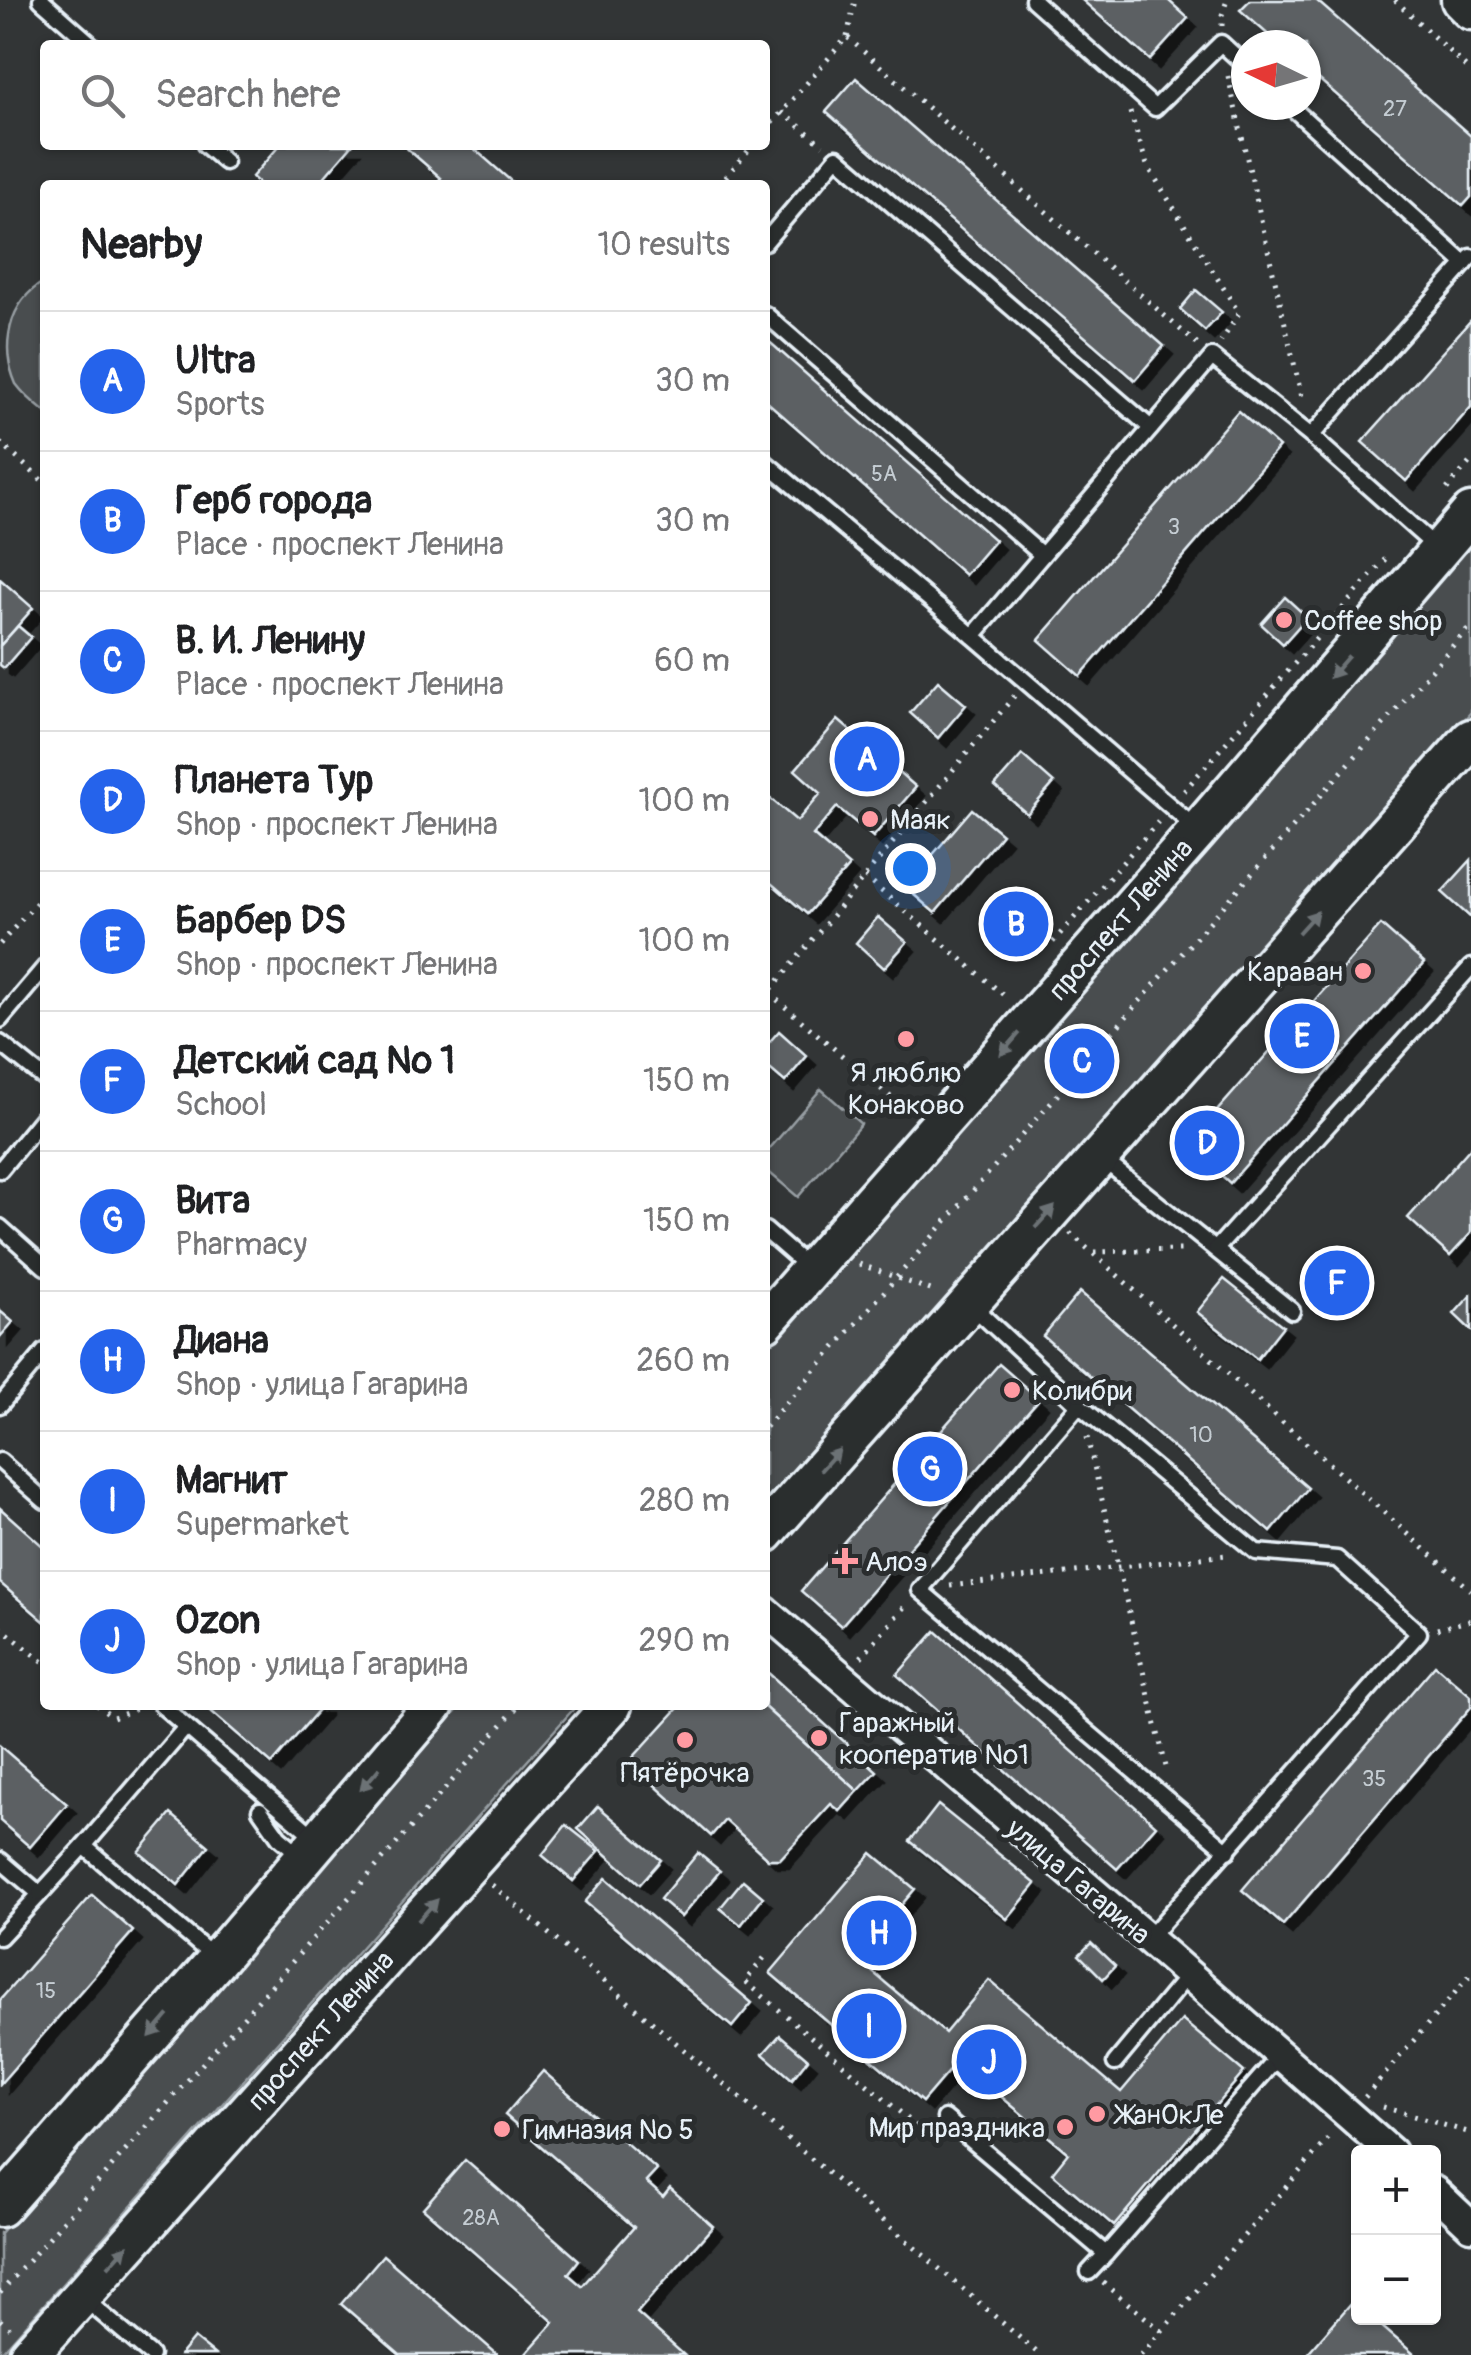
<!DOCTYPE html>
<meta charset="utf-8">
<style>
body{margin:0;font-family:Pangolin,sans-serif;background:#f6f6f6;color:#202124}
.controls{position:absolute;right:30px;bottom:30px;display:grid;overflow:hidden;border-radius:10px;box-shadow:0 2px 8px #0004}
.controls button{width:90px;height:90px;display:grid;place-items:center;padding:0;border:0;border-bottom:2px solid #e0e0e0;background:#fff;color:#202124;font:50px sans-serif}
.compass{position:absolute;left:1231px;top:30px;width:90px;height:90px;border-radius:50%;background:#fff;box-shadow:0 2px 8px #0004;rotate:275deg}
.you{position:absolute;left:910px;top:868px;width:35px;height:35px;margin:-25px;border:8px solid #fff;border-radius:50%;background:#1a73e8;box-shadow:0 0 0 15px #1a73e833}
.badge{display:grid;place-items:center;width:65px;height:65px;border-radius:50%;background:#2563eb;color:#fff;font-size:32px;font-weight:700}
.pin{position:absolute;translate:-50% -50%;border:5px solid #fff;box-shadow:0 2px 10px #0006}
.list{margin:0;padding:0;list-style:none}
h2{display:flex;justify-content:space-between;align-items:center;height:130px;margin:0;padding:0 40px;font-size:42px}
h2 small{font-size:32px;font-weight:400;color:#757577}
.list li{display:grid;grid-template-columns:65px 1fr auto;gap:30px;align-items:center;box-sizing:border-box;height:140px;padding:0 40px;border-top:2px solid #e0e0e0}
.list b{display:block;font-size:38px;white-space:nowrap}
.list p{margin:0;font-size:32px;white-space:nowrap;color:#757577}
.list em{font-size:32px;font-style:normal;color:#757577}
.icon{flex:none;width:55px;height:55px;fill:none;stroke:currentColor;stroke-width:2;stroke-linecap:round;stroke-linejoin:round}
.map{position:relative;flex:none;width:1471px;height:2355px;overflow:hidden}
.search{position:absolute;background:#fff;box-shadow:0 2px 8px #0004;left:40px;top:40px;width:730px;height:110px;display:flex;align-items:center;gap:25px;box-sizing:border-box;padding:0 35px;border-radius:10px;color:#757577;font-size:38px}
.panel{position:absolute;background:#fff;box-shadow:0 2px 8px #0004;left:40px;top:180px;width:730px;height:1530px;border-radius:10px}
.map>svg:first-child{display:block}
.green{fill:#494d4f;stroke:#989fa4;stroke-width:2.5}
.building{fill:#5c6063;stroke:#e8f1f8;stroke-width:2.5;filter:url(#shadow)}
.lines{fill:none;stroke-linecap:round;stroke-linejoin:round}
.lane-casing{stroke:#e8f1f8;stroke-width:21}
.street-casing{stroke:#e8f1f8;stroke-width:35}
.secondary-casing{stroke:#e8f1f8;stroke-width:45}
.path{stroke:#e8f1f8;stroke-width:5;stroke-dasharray:2.5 8;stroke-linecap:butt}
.lane{stroke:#2a2d2e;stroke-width:14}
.street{stroke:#2a2d2e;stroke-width:28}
.secondary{stroke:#2a2d2e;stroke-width:38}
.oneway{fill:#6c7275}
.poi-dot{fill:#ff9aa2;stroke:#2a2d2e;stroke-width:4}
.labels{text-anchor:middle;stroke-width:10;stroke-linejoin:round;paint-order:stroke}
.number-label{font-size:22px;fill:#c5cdd3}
.poi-label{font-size:28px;fill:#e8f1f8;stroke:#2a2d2e;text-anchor:start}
.street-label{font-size:28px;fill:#e8f1f8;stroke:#2a2d2e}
</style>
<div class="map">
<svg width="1471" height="2355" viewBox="0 0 1471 2355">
<defs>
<filter id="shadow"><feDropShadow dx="9" dy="9" stdDeviation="0" flood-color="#0009"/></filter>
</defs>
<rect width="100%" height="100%" fill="#323536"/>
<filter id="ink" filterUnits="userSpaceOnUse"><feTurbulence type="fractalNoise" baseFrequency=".01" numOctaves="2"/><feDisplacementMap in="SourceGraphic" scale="20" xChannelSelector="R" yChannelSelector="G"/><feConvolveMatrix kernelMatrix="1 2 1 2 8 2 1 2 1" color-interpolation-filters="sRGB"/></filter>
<g filter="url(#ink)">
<g class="green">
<path d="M 45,281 L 45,412 C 35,404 24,395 16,384 C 0,347 8,302 45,281 Z"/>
<polygon points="1471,543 1471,712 765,1503 765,1350"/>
<polygon points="821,1089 861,1124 798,1197 765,1169 765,1154"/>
<polygon points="462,1705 577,1705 0,2354 0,2233"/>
</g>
<g class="building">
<polygon points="1082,0 1168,0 1188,18 1150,60"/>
<polygon points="1250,0 1316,0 1471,136 1471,197 1463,206 1306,68 1306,45 1280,45 1240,10"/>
<polygon points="856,78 1164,346 1135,380 826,112"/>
<polygon points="280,145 352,145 320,182 324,185 261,185 252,177"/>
<polygon points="403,145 470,145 511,181 507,185 435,185 441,178"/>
<polygon points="1196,290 1222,312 1205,331 1180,309"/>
<polygon points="1471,320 1471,407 1406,481 1362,442"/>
<polygon points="765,338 995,540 965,575 765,400"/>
<polygon points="1238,411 1279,447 1080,676 1039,640"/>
<polygon points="0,579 33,608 0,646"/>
<polygon points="1285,597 1307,617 1283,644 1261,624"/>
<polygon points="18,626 31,637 4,668 0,665 0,646"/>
<polygon points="938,681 966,705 938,738 910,713"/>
<polygon points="838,720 916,787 873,837 837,807 813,835 849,866 807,914 765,878 765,794 797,821 821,793 795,770"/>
<polygon points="1022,755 1054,783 1027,814 995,786"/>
<polygon points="972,809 1002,834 935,913 905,887"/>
<polygon points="1471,860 1471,918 1442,892"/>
<polygon points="878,917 907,942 884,968 856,943"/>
<polygon points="1381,925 1424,963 1230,1183 1187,1145"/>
<polygon points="779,1031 807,1056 785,1082 765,1065 765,1047"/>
<polygon points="1471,1147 1471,1233 1450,1256 1408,1218"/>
<polygon points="1224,1279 1283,1326 1257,1359 1197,1312"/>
<polygon points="1080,1292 1308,1488 1271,1532 1043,1336"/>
<polygon points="1471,1295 1471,1330 1454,1314"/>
<polygon points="0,1311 13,1322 0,1337"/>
<polygon points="999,1364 1039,1399 841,1626 801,1591"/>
<polygon points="0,1508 45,1548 45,1622 0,1583"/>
<polygon points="936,1631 1156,1825 1117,1869 897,1675"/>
<polygon points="1435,1665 1471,1696 1471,1707 1283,1925 1242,1890"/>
<polygon points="765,1670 877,1771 858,1791 762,1705 765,1705"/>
<polygon points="204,1705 321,1705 321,1707 272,1764"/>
<polygon points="681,1705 762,1705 858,1791 840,1811 831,1804 780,1859 768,1859 725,1820 711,1836 629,1762"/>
<polygon points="0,1746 67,1804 30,1847 0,1821"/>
<polygon points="938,1805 1036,1884 1007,1919 910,1841"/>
<polygon points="598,1806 661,1860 640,1884 578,1829"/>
<polygon points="171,1814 209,1846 178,1885 139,1852"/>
<polygon points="566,1825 599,1851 573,1881 542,1855"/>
<polygon points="698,1853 720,1871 681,1917 660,1899"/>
<polygon points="872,1853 915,1889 886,1923 897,1933 868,1968 945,2033 989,1980 1121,2092 1182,2020 1244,2072 1114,2226 1052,2173 1068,2153 958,2060 922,2102 770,1973"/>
<polygon points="606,1878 752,2003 732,2027 585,1902"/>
<polygon points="743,1880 763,1897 741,1925 720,1908"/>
<polygon points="92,1895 133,1931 0,2084 0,2000"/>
<polygon points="1091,1943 1115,1966 1103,1979 1079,1955"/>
<polygon points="780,2035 808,2059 792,2079 763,2054"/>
<polygon points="543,2071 657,2170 646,2182 663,2197 670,2188 713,2226 637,2313 684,2355 525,2355 554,2322 423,2208 465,2160 579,2260 568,2274 582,2286 634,2227 505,2115"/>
<polygon points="383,2255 498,2355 400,2355 341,2304"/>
<polygon points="1353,2301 1358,2305 1358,2318 1372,2318 1415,2355 1306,2355"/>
<polygon points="194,2338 215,2355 180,2355"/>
</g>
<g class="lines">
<g class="lane-casing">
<g id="lane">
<polyline points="41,0 92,45"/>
<polyline points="1033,0 1155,108 1221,43 1246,66"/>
<polyline points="1289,105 1465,264"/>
<polyline points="205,145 225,162"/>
<polyline points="765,242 837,157 1151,428"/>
<polyline points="765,314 1042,555"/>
<polyline points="765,462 973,636"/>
<polyline points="1438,549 1311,436 1471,257"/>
<polyline points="1198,830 973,636 1212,357 1311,436"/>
<polyline points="0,1020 45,967"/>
<polyline points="0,1043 45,1079"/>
<polyline points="1100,1157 1292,1311"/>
<polyline points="0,1170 45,1115"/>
<polyline points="0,1227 45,1267"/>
<polyline points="765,1230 810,1269"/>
<polyline points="1216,1249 1471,967"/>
<polyline points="970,1304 1079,1405 1256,1552 1337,1559 1419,1633 1148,1939"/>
<polyline points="0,1405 45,1351"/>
<polyline points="1079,1405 920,1590 1228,1851"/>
<polyline points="0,1461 45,1501"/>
<polyline points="161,1705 317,1839"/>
<polyline points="260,1810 279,1837 303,1857"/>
<polyline points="84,1846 186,1727"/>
<polyline points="0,1860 40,1894 0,1937"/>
<polyline points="40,1894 84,1846 216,1959"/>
<polyline points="1115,2063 1188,1975"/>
<polyline points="945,2118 1106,2254 1280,2055"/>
<polyline points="1089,2272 1106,2254"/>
<polyline points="82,2297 151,2355"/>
</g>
</g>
<g class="street-casing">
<g id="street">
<polyline points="765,1611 1148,1939 1391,2152"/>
<polyline points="1434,2191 1471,2226"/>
</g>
</g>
<g class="secondary-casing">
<g id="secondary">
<polyline points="1461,0 1471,10"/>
<polyline points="765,1322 1199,830 1471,513"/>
<polyline points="765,1533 1471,739"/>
<polyline points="0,2207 217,1960 434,1705"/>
<polyline points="29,2355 612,1705"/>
</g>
</g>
<g class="path">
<polyline points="1395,0 1471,72"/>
<polyline points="1222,26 1222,15 1227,0"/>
<polyline points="847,37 855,0"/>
<polyline points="1228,76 1303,402"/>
<polyline points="782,112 823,145"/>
<polyline points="1130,112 1147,165 1239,313 1221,342"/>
<polyline points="765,131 847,37 1198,345"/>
<polyline points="719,185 753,145"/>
<polyline points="0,443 45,483"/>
<polyline points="1447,489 1471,461"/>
<polyline points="1184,791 1387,557"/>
<polyline points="865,877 1006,997"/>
<polyline points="1053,942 1158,822"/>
<polyline points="0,944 45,893"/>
<polyline points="769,993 907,1111"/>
<polyline points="765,997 1015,695"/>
<polyline points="1070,1233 1471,1590"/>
<polyline points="1094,1252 1183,1250"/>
<polyline points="859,1264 936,1292"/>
<polyline points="765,1427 1471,625"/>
<polyline points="1087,1437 1167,1771"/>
<polyline points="950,1586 1227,1555"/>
<polyline points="0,1627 45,1663"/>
<polyline points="1437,1629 1471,1620"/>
<polyline points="861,1657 906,1605"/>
<polyline points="97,1705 113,1718 142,1707"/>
<polyline points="492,1885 1040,2355"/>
<polyline points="764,1958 745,1981 928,2136 933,2131"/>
<polyline points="1365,2097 1471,1974"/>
<polyline points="1383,2107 1471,2133"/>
<polyline points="1103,2283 1162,2331"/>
<polyline points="0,2293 519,1705"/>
<polyline points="0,2320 9,2328"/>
<polyline points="1141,2355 1331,2135"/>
</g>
<use href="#lane" class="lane"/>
<use href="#street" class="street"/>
<use href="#secondary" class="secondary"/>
</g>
<defs><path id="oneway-solid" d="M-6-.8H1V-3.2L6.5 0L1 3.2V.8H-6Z" transform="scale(2.5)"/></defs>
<g class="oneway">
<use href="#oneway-solid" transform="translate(1339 667) rotate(131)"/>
<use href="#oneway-solid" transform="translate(1308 922) rotate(-48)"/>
<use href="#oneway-solid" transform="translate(1010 1044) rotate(131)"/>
<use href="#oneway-solid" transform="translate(1045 1217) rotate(-48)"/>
<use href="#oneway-solid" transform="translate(830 1460) rotate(-48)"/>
<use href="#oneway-solid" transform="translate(370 1779) rotate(131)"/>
<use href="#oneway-solid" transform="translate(428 1910) rotate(-48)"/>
<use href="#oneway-solid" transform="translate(159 2026) rotate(131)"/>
<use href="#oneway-solid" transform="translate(118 2256) rotate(-48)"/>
</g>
</g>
<g class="poi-dot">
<circle cx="1284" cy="620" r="10"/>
<circle cx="870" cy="819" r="10"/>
<circle cx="1363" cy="971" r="10"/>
<circle cx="906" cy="1039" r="10"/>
<circle cx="1012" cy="1390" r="10"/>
<path d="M840 1546h10v10h10v10h-10v10h-10v-10h-10v-10h10z"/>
<circle cx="819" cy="1738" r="10"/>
<circle cx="685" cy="1740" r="10"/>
<circle cx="1097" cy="2114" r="10"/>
<circle cx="1065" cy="2127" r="10"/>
<circle cx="502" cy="2129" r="10"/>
</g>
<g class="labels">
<g class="number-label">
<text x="1395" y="116">27</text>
<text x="884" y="481">5А</text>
<text x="1174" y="534">3</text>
<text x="1201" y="1442">10</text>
<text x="1374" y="1786">35</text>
<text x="46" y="1998">15</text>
<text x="481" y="2225">28А</text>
</g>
<g class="poi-label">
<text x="1304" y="630">Coffee shop</text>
<text x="890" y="829">Маяк</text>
<text x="1343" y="981" text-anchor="end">Караван</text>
<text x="906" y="1082" text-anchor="middle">Я люблю<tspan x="906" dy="32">Конаково</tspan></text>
<text x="1032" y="1400">Колибри</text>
<text x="865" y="1571">Алоэ</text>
<text x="839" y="1732">Гаражный<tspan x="839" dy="32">кооператив №1</tspan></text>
<text x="685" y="1782" text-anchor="middle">Пятёрочка</text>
<text x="1117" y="2124">ЖанОкЛе</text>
<text x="1045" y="2137" text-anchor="end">Мир праздника</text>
<text x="522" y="2139">Гимназия № 5</text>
</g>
<g class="street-label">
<text transform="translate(1120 919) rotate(-49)" y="10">проспект Ленина</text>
<text transform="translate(1079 1881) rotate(40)" y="10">улица Гагарина</text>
<text transform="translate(320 2030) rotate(-48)" y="10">проспект Ленина</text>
</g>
</g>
</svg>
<div class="controls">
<button>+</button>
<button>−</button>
</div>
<svg class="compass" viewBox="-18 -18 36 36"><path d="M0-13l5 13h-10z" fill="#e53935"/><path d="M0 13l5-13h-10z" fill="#757577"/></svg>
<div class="you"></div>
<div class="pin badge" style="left:867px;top:759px">A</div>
<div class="pin badge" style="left:1016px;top:924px">B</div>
<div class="pin badge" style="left:1082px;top:1061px">C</div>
<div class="pin badge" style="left:1207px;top:1143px">D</div>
<div class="pin badge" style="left:1302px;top:1036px">E</div>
<div class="pin badge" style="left:1337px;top:1283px">F</div>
<div class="pin badge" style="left:930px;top:1469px">G</div>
<div class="pin badge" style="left:879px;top:1933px">H</div>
<div class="pin badge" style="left:869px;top:2026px">I</div>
<div class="pin badge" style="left:989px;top:2062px">J</div>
<div class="search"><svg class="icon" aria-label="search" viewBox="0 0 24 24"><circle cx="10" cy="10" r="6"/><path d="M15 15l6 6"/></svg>Search here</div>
<section class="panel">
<h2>Nearby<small>10 results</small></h2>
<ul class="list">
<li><span class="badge">A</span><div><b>Ultra</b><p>Sports</p></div><em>30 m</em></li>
<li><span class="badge">B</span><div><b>Герб города</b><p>Place · проспект Ленина</p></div><em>30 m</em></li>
<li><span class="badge">C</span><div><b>В. И. Ленину</b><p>Place · проспект Ленина</p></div><em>60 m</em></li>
<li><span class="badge">D</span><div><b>Планета Тур</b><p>Shop · проспект Ленина</p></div><em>100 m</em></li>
<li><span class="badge">E</span><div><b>Барбер DS</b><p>Shop · проспект Ленина</p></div><em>100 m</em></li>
<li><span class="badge">F</span><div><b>Детский сад № 1</b><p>School</p></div><em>150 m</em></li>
<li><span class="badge">G</span><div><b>Вита</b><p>Pharmacy</p></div><em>150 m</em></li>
<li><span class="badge">H</span><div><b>Диана</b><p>Shop · улица Гагарина</p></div><em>260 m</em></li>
<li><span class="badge">I</span><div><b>Магнит</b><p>Supermarket</p></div><em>280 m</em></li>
<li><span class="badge">J</span><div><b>Ozon</b><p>Shop · улица Гагарина</p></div><em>290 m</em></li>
</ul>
</section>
</div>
